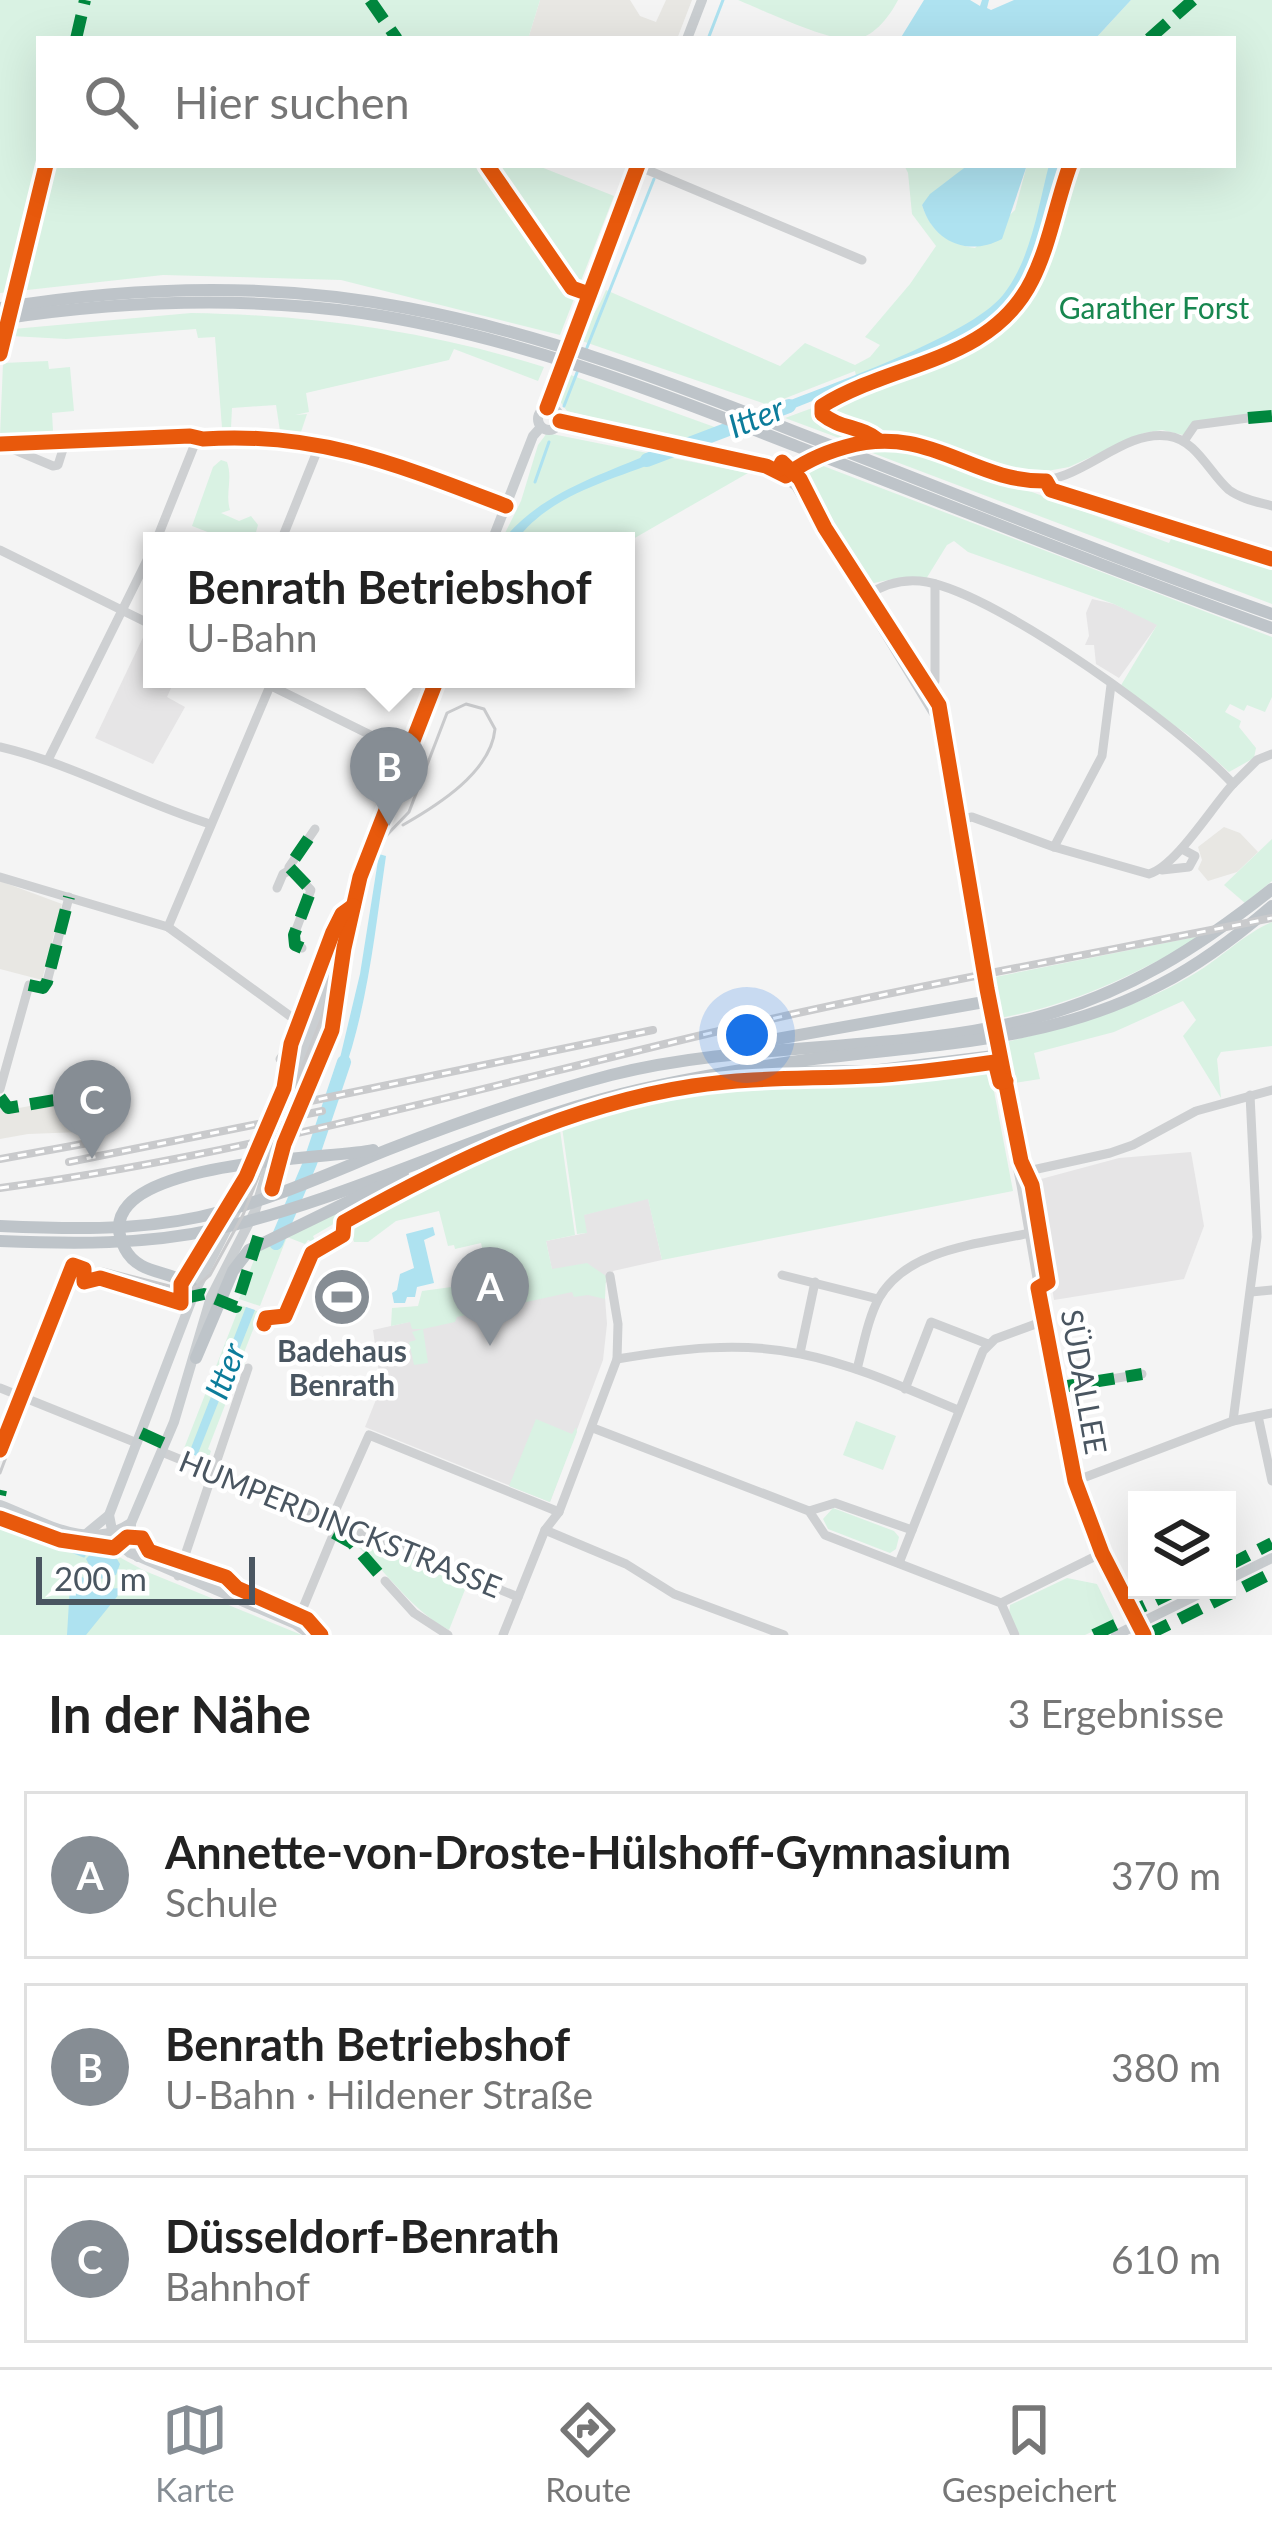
<!DOCTYPE html>
<html lang="de">
<meta charset="utf-8">
<style>
body{margin:0;font-family:Lato,sans-serif;background:#f2f2f2;color:#222}
.controls{position:absolute;right:36px;bottom:36px;display:grid;overflow:hidden;border-radius:0px;box-shadow:0 12px 48px #0002}
.controls button{width:108px;height:108px;display:grid;place-items:center;padding:0;border:0;border-bottom:3px solid #e0e0e0;background:#fff;color:#222;font:60px sans-serif}
.scale{position:absolute;left:36px;bottom:30px;width:219px;box-sizing:border-box;padding-left:12px;border:6px solid #4a5661;border-top:0;font-size:33px;line-height:42px;white-space:nowrap;color:#4a5661;-webkit-text-stroke:9px #fff;paint-order:stroke}
.you{position:absolute;left:747px;top:1035px;width:42px;height:42px;margin:-30px;border:9px solid #fff;border-radius:50%;background:#1a73e8;box-shadow:0 0 0 18px #1a73e833}
.badge{display:grid;place-items:center;width:78px;height:78px;border-radius:50%;background:#868d94;color:#fff;font-size:39px;font-weight:700}
.pin{position:absolute;translate:-50% -99px;filter:drop-shadow(0 3px 6px #0008)}
.pin::after{content:'';position:absolute;top:63px;width:42px;height:36px;background:inherit;clip-path:polygon(0 0,100% 0,50% 100%)}
.popup{position:absolute;left:143px;top:532px;width:492px;height:156px;box-sizing:border-box;display:grid;place-content:center;border-radius:0px;background:#fff;filter:drop-shadow(0 3px 9px #0005);font-size:39px;white-space:nowrap;color:#767676}
.popup b{font-size:45px;color:#222}
.popup::after{content:'';position:absolute;left:50%;top:100%;margin-left:-24px;border:24px solid transparent;border-top-color:#fff}
.list{margin:0;padding:0;list-style:none}
h2{display:flex;justify-content:space-between;align-items:center;height:156px;margin:0;padding:0 48px;font-size:51px}
h2 small{font-size:39px;font-weight:400;color:#767676}
.list li{display:grid;grid-template-columns:78px 1fr auto;gap:36px;align-items:center;box-sizing:border-box;height:168px;margin:0 24px 24px;padding:0 24px;border:3px solid #e0e0e0;border-radius:0px}
.list b{display:block;font-size:45px;white-space:nowrap}
.list p{margin:0;font-size:39px;white-space:nowrap;color:#767676}
.list em{font-size:39px;font-style:normal;color:#767676}
.icon{flex:none;width:66px;height:66px;fill:none;stroke:currentColor;stroke-width:2;stroke-linecap:round;stroke-linejoin:round}
.map{position:relative;flex:none;width:1272px;height:1635px;overflow:hidden}
.search{position:absolute;background:#fff;box-shadow:0 12px 48px #0002;left:36px;right:36px;top:36px;height:132px;display:flex;align-items:center;gap:30px;box-sizing:border-box;padding:0 42px;border-radius:0px;color:#767676;font-size:45px}
.sheet{height:732px;background:#fff}
nav{display:flex;justify-content:space-around;align-items:center;box-sizing:border-box;height:168px;border-top:3px solid #e0e0e0;background:#fff;font-size:33px;color:#767676}
nav a{display:grid;justify-items:center;gap:6px}
nav .on{color:#868d94}
.map>svg:first-child{display:block}
.commercial{fill:#e8e7e3}
.education{fill:#e6e5e6}
.green{fill:#d9f2e3}
.water{fill:#aee2f0}
.lines{fill:none;stroke-linecap:round;stroke-linejoin:round}
.stream{stroke:#aee2f0;stroke-width:3}
.river{stroke:#aee2f0;stroke-width:14}
.minor{stroke:#ced0d2;stroke-width:9}
.major{stroke:#caced1;stroke-width:10}
.highway{stroke:#bec4c9;stroke-width:12}
.tram{stroke:#c9cacc;stroke-width:3}
.rail-casing{stroke:#c9cacc;stroke-width:8}
.rail{stroke:#fff;stroke-width:3;stroke-dasharray:9;stroke-linecap:butt}
.quiet{stroke:#00873e;stroke-width:12;stroke-dasharray:24 12;stroke-linecap:butt}
.cycleway-casing{stroke:#fff;stroke-width:22}
.cycleway{stroke:#e8590c;stroke-width:15}
.labels{text-anchor:middle;stroke-width:9;stroke-linejoin:round;paint-order:stroke}
.park-label{font-size:30px;fill:#17864f;stroke:#fff}
.poi-label{font-size:30px;font-weight:bold;fill:#4a5661;stroke:#fff}
.street-label{font-size:30px;fill:#4a5661;stroke:#fff}
.water-label{font-size:33px;font-style:italic;fill:#0c7c9b;stroke:#fff}
</style>
<div class="map">
<svg width="1272" height="1635" viewBox="0 0 1272 1635">
<rect width="100%" height="100%" fill="#f4f4f4"/>
<g class="commercial">
<polygon points="540,0 630,0 640,16 656,22 666,0 692,0 677,39 528,39"/>
<polygon points="1224,827 1240,833 1258,852 1237,872 1208,881 1198,869 1202,860 1198,847"/>
<polygon points="0,881 62,904 42,980 0,969"/>
<polygon points="78,1097 82,1132 28,1134 0,1139 0,1102 8,1110"/>
</g>
<g class="education">
<polygon points="1092,599 1114,604 1158,624 1119,678 1096,664 1094,645 1085,645 1089,636 1086,613"/>
<polygon points="147,629 152,631 152,679 175,679 167,697 185,707 153,764 95,738"/>
<polygon points="1191,1152 1204,1226 1184,1279 1054,1300 1037,1193 1041,1179 1119,1158"/>
<polygon points="648,1198 662,1260 613,1271 614,1277 604,1284 607,1324 603,1360 550,1502 365,1427 381,1387 373,1330 556,1289 546,1241 586,1233 583,1215"/>
</g>
<g class="green">
<polygon points="0,0 540,0 528,39 39,39 39,165 536,165 614,196 560,335 341,280 163,275 0,293"/>
<path d="M 738,0 L 898,0 C 890,16 875,35 858,39 C 834,45 763,10 738,0 Z"/>
<path d="M 1131,0 L 1272,0 L 1272,415 L 1216,419 L 1183,435 L 1162,430 L 1144,433 L 1069,467 L 1031,474 L 918,436 L 875,432 L 847,441 L 785,418 L 859,391 L 855,371 L 768,405 L 579,340 C 587,322 599,309 606,290 L 780,366 L 805,343 L 855,365 L 870,357 L 880,345 L 865,337 L 910,284 L 936,246 L 912,214 L 908,173 L 904,165 L 968,165 L 922,205 C 931,232 949,244 975,248 L 1015,210 L 1027,165 L 1233,165 L 1233,39 L 1095,39 Z"/>
<path d="M 191,313 C 313,315 428,331 544,367 L 538,381 L 454,349 L 449,360 L 306,393 L 309,412 L 295,415 L 307,414 L 301,432 L 280,431 L 276,405 L 232,408 L 231,428 L 222,428 L 215,337 L 198,338 L 196,329 L 66,339 L 11,336 L 13,329 Z"/>
<polygon points="48,361 49,369 70,367 74,411 52,413 53,431 0,436 3,363"/>
<polygon points="565,373 720,429 690,442 567,411 556,396"/>
<polygon points="547,433 748,473 626,543 501,541 521,501 538,445"/>
<polygon points="878,445 919,450 1169,543 1174,533 1272,561 1272,604 862,449"/>
<path d="M 221,460 L 227,462 C 233,479 225,493 230,510 L 221,513 L 239,521 L 251,516 L 258,525 L 256,532 L 268,537 L 266,541 L 231,541 L 192,526 L 213,467 Z"/>
<path d="M 818,464 L 1272,637 L 1272,697 L 1265,712 L 1247,705 L 1244,711 L 1230,704 L 1225,712 L 1241,721 L 1239,727 L 1256,748 L 1254,758 L 1229,772 L 1188,735 L 1120,687 L 1157,625 L 1114,604 L 968,552 L 954,541 L 947,545 L 926,579 L 903,577 L 869,584 C 842,553 813,513 804,473 Z"/>
<polygon points="1272,839 1272,881 1245,903 1224,885"/>
<path d="M 1272,922 L 1272,1046 L 1221,1052 L 1217,1059 L 1221,1098 L 1183,1036 L 1196,1020 L 1183,1001 L 1114,1032 L 1034,1053 L 1040,1079 L 1008,1084 L 999,1044 C 1065,1027 1136,1009 1194,974 C 1220,959 1245,933 1272,922 Z"/>
<path d="M 1205,935 C 1138,973 1076,1004 1000,1018 L 990,978 Z"/>
<path d="M 990,1070 L 1013,1191 L 662,1260 L 648,1199 L 584,1215 L 587,1233 L 577,1234 L 562,1127 L 549,1132 L 560,1130 L 575,1235 L 546,1241 L 552,1269 L 587,1263 L 606,1276 L 605,1299 L 588,1295 L 574,1297 L 572,1292 L 457,1317 L 455,1322 L 423,1329 L 428,1363 L 414,1365 L 409,1342 L 416,1340 L 412,1332 L 423,1329 L 412,1329 L 410,1322 L 391,1326 L 392,1308 L 418,1306 L 422,1291 L 459,1286 L 467,1301 L 471,1300 L 472,1285 L 508,1274 L 506,1270 L 488,1274 L 481,1243 L 455,1249 L 454,1245 L 448,1246 L 439,1211 L 396,1221 L 368,1242 L 354,1242 L 349,1224 L 341,1228 L 337,1222 L 313,1236 L 316,1243 L 308,1240 L 305,1244 L 287,1237 L 260,1306 L 239,1299 L 257,1252 C 417,1170 589,1083 773,1077 L 778,1083 Z"/>
<polygon points="240,1305 260,1312 245,1350 245,1369 239,1369 208,1449 211,1451 208,1460 183,1451"/>
<polygon points="536,1419 572,1434 576,1427 577,1432 550,1502 509,1486"/>
<polygon points="856,1421 896,1436 883,1470 843,1455"/>
<polygon points="833,1508 894,1531 899,1537 896,1549 890,1553 828,1529 823,1519"/>
<polygon points="0,1520 70,1547 73,1542 97,1545 145,1571 302,1635 0,1635"/>
<path d="M 343,1531 L 468,1582 L 449,1630 C 405,1607 383,1562 342,1535 Z"/>
<polygon points="1067,1578 1097,1584 1115,1621 1085,1635 1020,1635 1009,1615 1010,1605"/>
</g>
<g class="water">
<polygon points="924,0 970,0 980,6 982,0 989,0 987,8 991,10 1014,0 1131,0 1095,39 900,39"/>
<path d="M 968,165 L 1027,165 L 1002,239 C 968,257 933,242 922,205 L 930,194 Z"/>
<path d="M 1049,165 L 1064,165 L 1034,268 L 987,327 L 923,357 L 782,413 L 771,408 C 826,385 968,338 1003,295 C 1031,260 1038,207 1049,165 Z"/>
<path d="M 652,453 L 669,457 C 617,479 550,493 516,541 L 502,541 C 541,493 596,477 652,453 Z"/>
<path d="M 379,854 L 386,856 C 375,931 368,1006 342,1078 L 335,1079 L 360,974 Z"/>
<polygon points="433,1227 435,1235 424,1240 434,1283 417,1287 415,1297 407,1297 405,1303 394,1303 392,1293 397,1290 400,1274 414,1268 406,1234"/>
<polygon points="246,1307 255,1310 197,1456 189,1453"/>
<polygon points="95,1549 114,1554 120,1564 116,1575 100,1579 99,1589 124,1588 86,1635 67,1635 71,1568 91,1584 94,1574 86,1559"/>
</g>
<g class="lines">
<g class="stream">
<polyline points="708,39 723,0"/>
<polyline points="586,350 654,179"/>
<polyline points="564,406 578,370"/>
<polyline points="535,482 549,442"/>
<polyline points="69,1550 84,1556"/>
</g>
<g class="river">
<polyline points="647,460 789,406"/>
<polyline points="276,1243 310,1163 344,1062"/>
</g>
<g class="minor">
<polyline points="638,166 862,260"/>
<polyline points="0,354 7,331"/>
<polyline points="1184,441 1195,425 1248,418"/>
<polygon points="65,443 58,465 53,466 0,444"/>
<path d="M 786,476 C 802,462 823,453 844,447 C 927,424 957,474 1030,481 C 1080,485 1121,429 1168,436 C 1197,440 1209,473 1229,490 C 1241,499 1258,502 1272,506"/>
<path d="M 156,541 L 194,446 L 203,439 C 318,431 401,466 506,506"/>
<polyline points="281,541 320,444"/>
<polyline points="0,550 152,625"/>
<path d="M 866,596 C 885,583 904,578 927,582 C 1001,596 1181,727 1233,784 C 1211,808 1176,866 1149,874 L 1054,847 L 972,817 L 953,821"/>
<polyline points="257,679 407,753"/>
<polyline points="924,692 935,681 935,584"/>
<path d="M 0,747 C 73,764 139,802 210,824"/>
<polyline points="48,760 152,550"/>
<polyline points="1233,784 1257,760 1272,754"/>
<polyline points="1054,847 1102,756 1111,685"/>
<polyline points="1162,870 1189,867 1195,856 1182,849"/>
<polyline points="0,877 168,927 290,1016 302,1018"/>
<polyline points="277,888 283,874 290,870"/>
<polyline points="168,927 270,686"/>
<polyline points="302,948 295,945 294,935 311,890 289,867 315,829"/>
<polyline points="994,1056 1021,1185 1067,1453 1087,1517 1144,1635"/>
<polyline points="280,1059 294,1039 339,919 353,906"/>
<polyline points="0,1089 29,985 43,988 47,982 69,897"/>
<polyline points="1019,1173 1110,1153 1133,1145 1196,1111 1272,1090"/>
<polyline points="782,1275 878,1299"/>
<polyline points="1251,1292 1272,1290"/>
<polyline points="800,1353 815,1282"/>
<path d="M 617,1359 C 677,1349 740,1341 801,1354 C 856,1365 907,1389 958,1410"/>
<path d="M 857,1369 C 863,1347 868,1318 879,1298 C 908,1248 980,1244 1030,1233"/>
<polyline points="0,1388 137,1443"/>
<polyline points="1055,1388 1142,1374"/>
<polyline points="905,1389 931,1322 988,1344"/>
<polyline points="1258,1416 1272,1481"/>
<polyline points="1233,1421 1257,1237 1250,1095"/>
<polyline points="593,1428 809,1511 825,1535 1001,1603 1015,1635"/>
<polyline points="162,1452 518,1597"/>
<polyline points="1075,1481 1233,1421 1272,1413"/>
<polyline points="809,1511 835,1503 912,1530"/>
<polyline points="545,1530 626,1564 674,1594 784,1635"/>
<polyline points="899,1563 983,1351 995,1339 1044,1321"/>
<polyline points="178,1576 248,1368"/>
<polyline points="385,1581 414,1613 448,1635"/>
<polyline points="1001,1603 1102,1553"/>
<polyline points="300,1615 334,1533 333,1516 369,1435 559,1512"/>
<polyline points="503,1635 545,1530 559,1512 617,1359 618,1324 610,1276"/>
</g>
<g class="major">
<polyline points="687,39 702,0"/>
<circle cx="549" cy="419" r="11"/>
<polyline points="547,408 638,165"/>
<polyline points="560,421 772,468 796,486 935,715 994,1056"/>
<polyline points="492,541 533,436 541,427"/>
<path d="M 0,1505 C 43,1521 88,1552 131,1523"/>
<polyline points="109,1515 114,1540 130,1553 295,1624 311,1635"/>
<polyline points="86,1534 109,1515 195,1291 255,1174 341,953"/>
<polyline points="138,1557 131,1537 131,1523 174,1422 211,1297 255,1211 270,1161 334,1004 360,877 437,679"/>
<polyline points="1227,1580 1272,1558"/>
<polyline points="1116,1635 1207,1590"/>
</g>
<g class="highway">
<path d="M 0,308 C 134,286 273,282 407,308 C 541,333 670,382 796,432 C 954,493 1112,558 1272,614"/>
<path d="M 0,319 C 120,301 242,296 362,313 C 513,335 655,391 796,446 C 955,507 1112,571 1272,628"/>
<polyline points="737,1046 984,1002"/>
<polyline points="766,1072 871,1071 994,1056"/>
<path d="M 0,1226 C 66,1229 134,1231 199,1217 C 265,1203 325,1175 387,1150 C 461,1121 535,1095 611,1075 C 750,1040 897,1054 1034,1018 C 1126,994 1199,947 1272,889"/>
<path d="M 0,1241 C 73,1244 145,1245 217,1229 C 356,1197 483,1129 621,1094 C 677,1080 734,1071 791,1062 C 917,1044 1045,1046 1161,984 C 1202,963 1237,936 1272,906"/>
<path d="M 195,1291 C 177,1268 140,1278 125,1249 C 77,1158 332,1160 373,1150"/>
<polyline points="196,1358 233,1271 249,1250 403,1175"/>
</g>
<path class="tram" d="M 0,1473 L 69,1290 L 78,1276 L 103,1269 L 185,1290 L 196,1287 L 210,1275 L 243,1215 L 321,1020 L 361,862 L 409,812 L 447,713 L 466,704 L 484,709 L 495,729 C 491,772 438,805 403,825"/>
<g class="rail-casing">
<g id="rail">
<polyline points="301,1103 653,1030"/>
<polyline points="0,1159 88,1143"/>
<polyline points="69,1162 322,1111"/>
<path d="M 0,1188 C 238,1156 468,1091 702,1035 C 890,990 1082,956 1272,918"/>
</g>
</g>
<use href="#rail" class="rail"/>
<g class="quiet">
<polyline points="370,0 397,39"/>
<polyline points="76,39 85,0"/>
<polyline points="1149,39 1193,0"/>
<polyline points="1248,418 1272,416"/>
<polyline points="302,948 295,945 294,935 311,890 289,867 315,829"/>
<polyline points="29,985 43,988 47,982 69,897"/>
<polyline points="0,1097 8,1108 84,1095"/>
<polyline points="181,1299 204,1294 236,1307 261,1228"/>
<polyline points="1055,1388 1142,1374"/>
<polyline points="141,1433 165,1444"/>
<polyline points="0,1495 1,1490"/>
<polyline points="334,1533 352,1543 385,1581"/>
<polyline points="1227,1566 1272,1543"/>
<polyline points="1094,1635 1119,1623 1123,1616 1177,1590"/>
<polyline points="1147,1635 1272,1573"/>
</g>
<g class="cycleway-casing">
<g id="cycleway">
<polyline points="487,165 572,288 589,294"/>
<polyline points="0,354 46,165"/>
<polyline points="547,408 638,165"/>
<path d="M 560,421 L 766,466 L 786,476 C 803,462 824,453 845,447 C 930,423 970,482 1046,481 L 1051,490 L 1272,559"/>
<path d="M 878,440 C 861,426 840,429 822,414 L 822,406 C 892,362 991,363 1032,280 C 1050,244 1056,203 1070,165"/>
<path d="M 0,444 L 190,436 L 203,439 C 318,431 401,466 506,506"/>
<polyline points="778,470 782,462 800,479 825,528 939,705 987,989 1021,1161 1032,1185 1048,1282 1038,1288 1075,1481 1102,1553 1144,1635"/>
<polyline points="272,1189 284,1144 332,1030 344,948 360,877 437,679"/>
<path d="M 264,1324 L 266,1318 L 285,1316 L 312,1253 L 343,1235 L 344,1222 C 453,1161 568,1105 693,1086 C 751,1077 809,1079 867,1076 C 910,1074 953,1068 995,1062 L 1000,1082 L 1006,1081"/>
<polyline points="0,1450 73,1265 84,1269 84,1282 100,1278 181,1303 181,1284 246,1177 284,1088 291,1044 333,932 342,914 353,906"/>
<polyline points="0,1518 60,1540 114,1548 127,1537 142,1538 149,1551 226,1577 237,1588 307,1619 321,1635"/>
</g>
</g>
<use href="#cycleway" class="cycleway"/>
</g>
<defs>
<g id="stadium-disc" transform="scale(3)"><circle r="9.5" fill="#868d94" stroke="#fff"/><path d="M0-5a6.5 5 0 1 0 0 10a6.5 5 0 1 0 0-10ZM-3.5-1.8h7v3.6h-7Z" fill="#fff"/></g>
</defs>
<g fill-rule="evenodd">
<use href="#stadium-disc" x="342" y="1297"/>
</g>
<g class="labels">
<g class="park-label">
<text x="1154" y="319">Garather Forst</text>
</g>
<g class="poi-label">
<text x="342" y="1362">Badehaus<tspan x="342" dy="34">Benrath</tspan></text>
</g>
<g class="street-label">
<text transform="translate(1083 1382) rotate(80)" y="10">SÜDALLEE</text>
<text transform="translate(340 1525) rotate(22)" y="10">HUMPERDINCKSTRASSE</text>
</g>
<g class="water-label">
<text transform="translate(756 417) rotate(-22)" y="12">Itter</text>
<text transform="translate(225 1371) rotate(-69)" y="12">Itter</text>
</g>
</g>
</svg>
<div class="controls">
<button><svg class="icon" aria-label="layers" viewBox="0 0 24 24"><path d="M12 4l9 5-9 5-9-5zM3 14l9 5 9-5"/></svg></button>
</div>
<div class="scale">200 m</div>
<div class="you"></div>
<div class="pin badge" style="left:490px;top:1346px">A</div>
<div class="pin badge" style="left:389px;top:826px">B</div>
<div class="popup"><b>Benrath Betriebshof</b>U-Bahn</div>
<div class="pin badge" style="left:92px;top:1159px">C</div>
<div class="search"><svg class="icon" aria-label="search" viewBox="0 0 24 24"><circle cx="10" cy="10" r="6"/><path d="M15 15l6 6"/></svg>Hier suchen</div>
</div>
<section class="sheet">
<h2>In der Nähe<small>3 Ergebnisse</small></h2>
<ul class="list">
<li><span class="badge">A</span><div><b>Annette-von-Droste-Hülshoff-Gymnasium</b><p>Schule</p></div><em>370 m</em></li>
<li><span class="badge">B</span><div><b>Benrath Betriebshof</b><p>U-Bahn · Hildener Straße</p></div><em>380 m</em></li>
<li><span class="badge">C</span><div><b>Düsseldorf-Benrath</b><p>Bahnhof</p></div><em>610 m</em></li>
</ul>
</section>
<nav>
<a class="on"><svg class="icon" aria-label="map" viewBox="0 0 24 24"><path d="M3 6l6-2 6 2 6-2v14l-6 2-6-2-6 2zM9 4v14M15 6v14"/></svg>Karte</a>
<a><svg class="icon" aria-label="directions" viewBox="0 0 24 24"><path d="M12 3l9 9-9 9-9-9zM9 14v-3h6M13 9l2 2-2 2"/></svg>Route</a>
<a><svg class="icon" aria-label="saved" viewBox="0 0 24 24"><path d="M7 4h10v16l-5-4-5 4z"/></svg>Gespeichert</a>
</nav>
